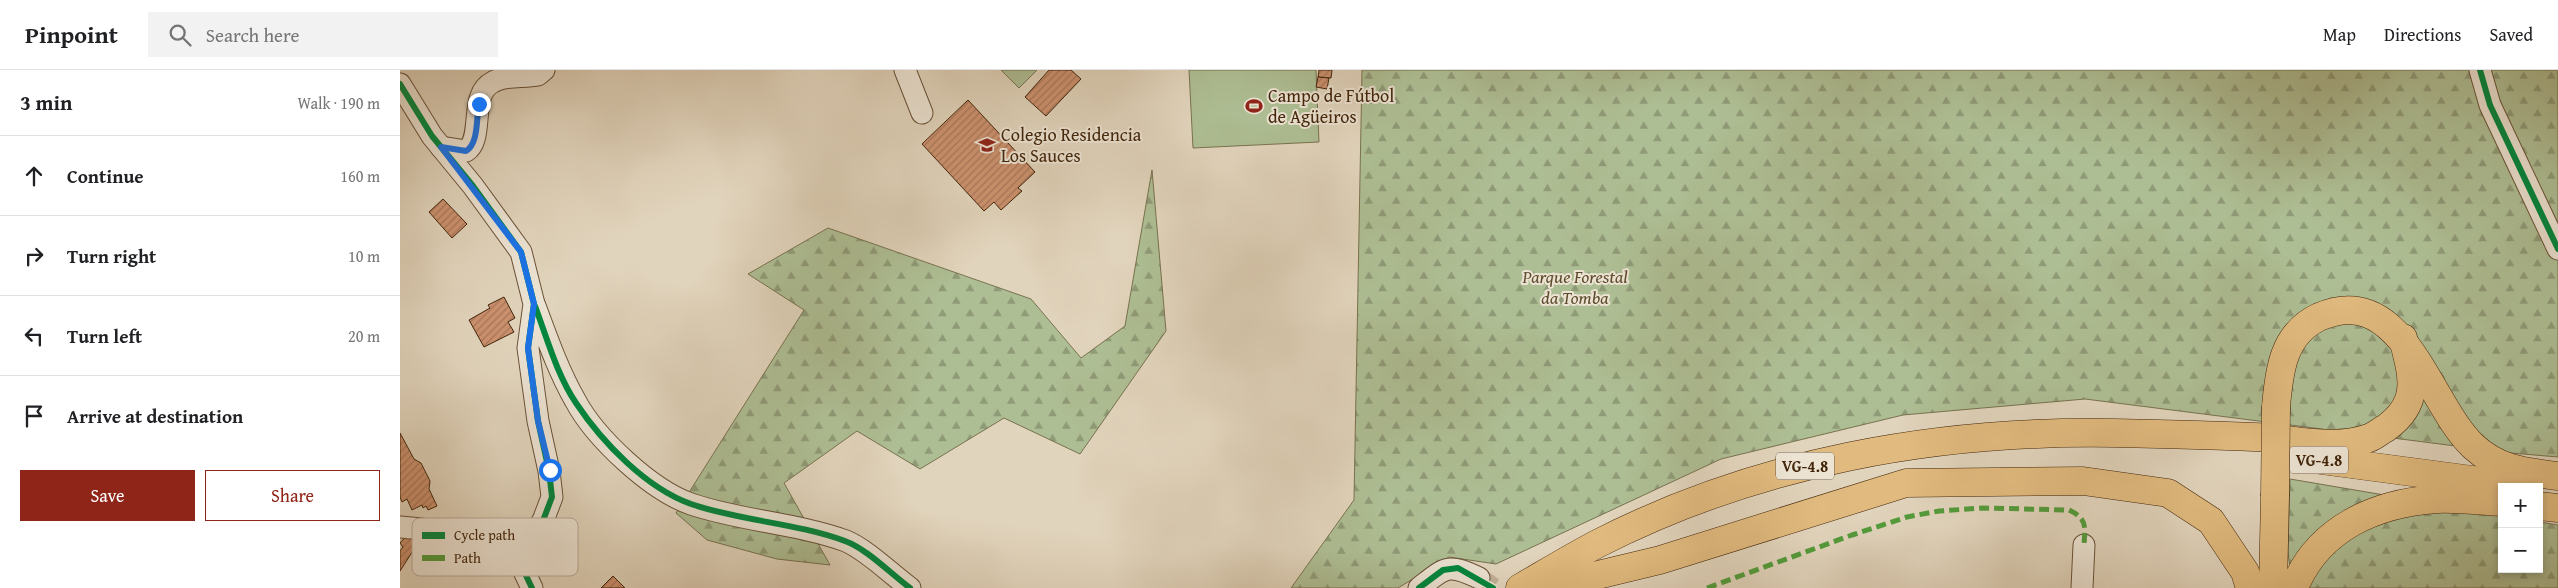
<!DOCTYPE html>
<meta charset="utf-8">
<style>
body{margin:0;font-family:"Gentium Book Plus",serif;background:#f2f2f2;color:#202124}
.controls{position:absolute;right:15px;bottom:15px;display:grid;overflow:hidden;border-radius:0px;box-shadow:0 2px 8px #0003}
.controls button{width:45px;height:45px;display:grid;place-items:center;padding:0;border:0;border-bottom:1px solid #e0e0e0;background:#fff;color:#202124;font:25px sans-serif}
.stop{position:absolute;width:15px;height:15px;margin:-11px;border:4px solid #1a73e8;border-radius:50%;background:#fff}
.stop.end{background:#1a73e8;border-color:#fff;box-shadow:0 1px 5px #0008}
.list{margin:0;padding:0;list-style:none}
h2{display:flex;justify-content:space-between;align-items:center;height:65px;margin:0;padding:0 20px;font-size:21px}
h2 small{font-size:16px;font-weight:400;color:#757577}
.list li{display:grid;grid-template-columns:32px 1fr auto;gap:15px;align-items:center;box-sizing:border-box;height:80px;padding:0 20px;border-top:1px solid #e0e0e0}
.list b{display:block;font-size:19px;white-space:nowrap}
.list em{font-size:16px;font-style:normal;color:#757577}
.actions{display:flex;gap:10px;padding:15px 20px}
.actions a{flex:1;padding:11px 0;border:1px solid #8f2418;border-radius:0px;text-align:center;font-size:18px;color:#8f2418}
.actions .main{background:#8f2418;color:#fff}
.icon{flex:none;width:28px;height:28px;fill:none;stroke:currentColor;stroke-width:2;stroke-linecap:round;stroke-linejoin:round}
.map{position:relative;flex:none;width:2158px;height:518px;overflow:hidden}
header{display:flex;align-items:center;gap:30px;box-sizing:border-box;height:70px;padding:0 25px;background:#fff;border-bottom:1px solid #e0e0e0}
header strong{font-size:24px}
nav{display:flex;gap:28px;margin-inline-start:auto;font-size:18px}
.search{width:350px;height:45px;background:#f2f2f2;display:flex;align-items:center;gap:12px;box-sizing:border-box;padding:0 18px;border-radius:0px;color:#757577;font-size:19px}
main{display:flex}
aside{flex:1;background:#fff}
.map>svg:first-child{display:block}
.forest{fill:url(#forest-firs);stroke:#78724f}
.pitch{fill:#aebe94;stroke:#78724f}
.building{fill:url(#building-hatch);stroke:#41250a}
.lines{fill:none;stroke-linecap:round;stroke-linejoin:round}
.minor-tunnel{stroke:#c1b198;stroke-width:21;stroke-dasharray:21 11;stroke-linecap:butt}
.minor-casing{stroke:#695136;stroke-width:23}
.highway-casing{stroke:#41250a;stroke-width:29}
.minor{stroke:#ece3d3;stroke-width:21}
.highway{stroke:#e0ba7e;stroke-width:28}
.highway-bridge-casing{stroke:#41250a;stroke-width:29;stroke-linecap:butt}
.highway-bridge{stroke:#e0ba7e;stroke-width:28}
.quiet{stroke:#539b3b;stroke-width:5;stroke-dasharray:10 5;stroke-linecap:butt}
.cycleway-casing{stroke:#ece3d3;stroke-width:9}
.cycleway{stroke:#00873e;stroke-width:6}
.route{stroke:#1a73e8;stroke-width:6}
.labels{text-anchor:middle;stroke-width:4;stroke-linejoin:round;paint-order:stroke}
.shield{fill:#ece3d3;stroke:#745e46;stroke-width:1}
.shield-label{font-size:16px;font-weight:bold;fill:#41250a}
.poi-label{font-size:18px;fill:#41250a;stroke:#ece3d3;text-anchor:start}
.park-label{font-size:18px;font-style:italic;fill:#5c4b2c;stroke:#ece3d3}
.key{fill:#ece3d3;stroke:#b9aa97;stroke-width:1}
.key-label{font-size:14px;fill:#41250a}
</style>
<header>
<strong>Pinpoint</strong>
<div class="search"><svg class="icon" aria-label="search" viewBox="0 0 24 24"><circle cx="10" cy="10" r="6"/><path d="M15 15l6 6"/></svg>Search here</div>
<nav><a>Map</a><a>Directions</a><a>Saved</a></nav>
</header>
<main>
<aside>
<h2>3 min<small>Walk · 190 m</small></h2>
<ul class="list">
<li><svg class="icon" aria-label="ahead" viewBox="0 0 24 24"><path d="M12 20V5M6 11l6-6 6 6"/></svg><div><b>Continue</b></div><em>160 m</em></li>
<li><svg class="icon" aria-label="right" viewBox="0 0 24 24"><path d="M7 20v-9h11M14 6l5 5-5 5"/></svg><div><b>Turn right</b></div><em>10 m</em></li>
<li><svg class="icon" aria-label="left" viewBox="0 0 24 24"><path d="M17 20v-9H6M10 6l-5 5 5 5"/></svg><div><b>Turn left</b></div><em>20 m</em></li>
<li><svg class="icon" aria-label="arrive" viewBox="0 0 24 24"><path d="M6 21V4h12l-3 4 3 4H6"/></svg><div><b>Arrive at destination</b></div></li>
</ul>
<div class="actions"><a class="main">Save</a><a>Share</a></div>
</aside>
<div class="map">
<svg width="2158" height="518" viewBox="0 0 2158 518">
<defs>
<pattern id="forest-firs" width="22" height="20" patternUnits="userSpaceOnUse" patternTransform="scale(1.25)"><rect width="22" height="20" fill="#aebe94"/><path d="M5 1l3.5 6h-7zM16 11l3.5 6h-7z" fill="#8f9a77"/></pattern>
<pattern id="building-hatch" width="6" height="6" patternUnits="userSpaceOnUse" patternTransform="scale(1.25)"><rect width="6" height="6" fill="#cc916e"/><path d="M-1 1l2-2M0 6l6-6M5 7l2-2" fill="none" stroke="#a77659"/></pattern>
</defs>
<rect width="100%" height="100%" fill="#e1d4bc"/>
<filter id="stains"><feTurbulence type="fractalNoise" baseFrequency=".004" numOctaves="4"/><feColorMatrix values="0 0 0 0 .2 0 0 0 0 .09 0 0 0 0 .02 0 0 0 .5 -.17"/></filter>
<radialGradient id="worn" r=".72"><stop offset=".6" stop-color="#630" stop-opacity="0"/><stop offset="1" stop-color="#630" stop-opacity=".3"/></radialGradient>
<g class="forest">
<polygon points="962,0 2158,0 2158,387 2111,383 1685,329 1503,345 1321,389 1096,494 1049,487 998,518 891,518 954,430"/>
<polygon points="752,100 766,261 680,384 604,348 520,399 457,361 384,413 430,495 377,489 307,470 276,443 404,240 348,204 428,158 631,229 681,288 725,256"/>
<polygon points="1890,409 2102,445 2102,499 2139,499 2139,452 2158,455 2158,518 1892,518 1888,481"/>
</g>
<g class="pitch">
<polygon points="601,0 637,0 619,18"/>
<polygon points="789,0 916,0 919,72 793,78"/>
</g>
<g class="building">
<polygon points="649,0 671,0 681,9 646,46 625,27"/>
<polygon points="919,0 932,0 931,8 918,7"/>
<polygon points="918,7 929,8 927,19 916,17"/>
<polygon points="568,30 635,102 618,118 622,121 601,140 594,132 584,141 522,74"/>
<polygon points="43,129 67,154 52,168 29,142"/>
<polygon points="104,227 115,248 108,252 114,262 84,277 69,250 90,238 88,235"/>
<polygon points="0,363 14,389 21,393 30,411 29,419 37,436 28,440 26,436 23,438 22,435 12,440 7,429 2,432 0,427"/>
<polygon points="9,463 20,470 0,501 0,481 3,477 0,473"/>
<polygon points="213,506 225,518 201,518"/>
</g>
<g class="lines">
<polyline class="minor-tunnel" points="1079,508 1093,518"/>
<g class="minor-casing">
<g id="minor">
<polyline points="505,0 522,43"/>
<polyline points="2080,0 2090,35 2158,179"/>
<polyline points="0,14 32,66 73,116 121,182 134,234 128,278 138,351 149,401 152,427 144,448 121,495 132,518"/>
<path d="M 41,77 L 66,81 C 85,69 68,24 93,12 C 107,4 123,8 138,5 L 144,0"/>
<path d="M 135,236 C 147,268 158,300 175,330 C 195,368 251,420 291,434 C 341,451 396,453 446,471 C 467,480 491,504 510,518"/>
<polyline points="0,457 22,459 76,489 121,495"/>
<path d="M 1019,518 C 1046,497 1047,493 1079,508"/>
<polyline points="1682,518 1684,475"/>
</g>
</g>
<g class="highway-casing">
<g id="highway">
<path d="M 1876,337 C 1879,301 1883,264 1919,247 C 2004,210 2028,335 2074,377 C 2099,400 2126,402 2158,406"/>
<polyline points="1906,388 2125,417"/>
<polyline points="2139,436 2158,438"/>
<path d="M 1120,518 C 1146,503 1172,487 1199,473 C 1358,392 1536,360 1714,363 C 1761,364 1808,365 1854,367 C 1892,368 1932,381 1969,368 C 1975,366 1980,361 1986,358 C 2022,332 2012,305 2003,268"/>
<polyline points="1157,518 1185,508 1260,490 1506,413 1683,411 1768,423 1811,451 1845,502 1850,518"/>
<polyline points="1873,518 1875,426"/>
<path d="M 1894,518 C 1918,458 1976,433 2037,429 C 2058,428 2081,431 2102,432"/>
</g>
</g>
<use href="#minor" class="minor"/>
<use href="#highway" class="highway"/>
<g class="highway-bridge-casing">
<polyline id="highway-bridge" points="1875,426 1876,337"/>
</g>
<use href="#highway-bridge" class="highway-bridge"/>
<path class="quiet" d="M 1307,518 L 1452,465 L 1507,447 L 1539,441 L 1583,438 L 1669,440 C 1688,449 1685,457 1684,475"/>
<g class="cycleway-casing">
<g id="cycleway">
<polyline points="2080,0 2090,35 2158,179"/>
<polyline points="0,14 32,66 73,116 121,182 134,234 128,278 138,351 149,401 152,427 144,448 121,495 132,518"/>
<path d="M 135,236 C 147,268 157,305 176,333 C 202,372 246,418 291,434 C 341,451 396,453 445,471 C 467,479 491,504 510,518"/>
<polyline points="1019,518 1043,500 1058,498 1093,518"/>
</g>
</g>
<use href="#cycleway" class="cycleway"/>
</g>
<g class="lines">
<path class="route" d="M 79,34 C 76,48 79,73 66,81 L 41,77 L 121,182 L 134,234 L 128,278 L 138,351 L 150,400"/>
</g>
<defs>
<g id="stadium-bare" transform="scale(1.35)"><path d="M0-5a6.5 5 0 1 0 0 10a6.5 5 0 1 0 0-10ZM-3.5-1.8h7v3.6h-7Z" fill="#8f2418" stroke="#ece3d3" stroke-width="2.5" paint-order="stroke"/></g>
<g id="school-bare" transform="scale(1.35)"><path d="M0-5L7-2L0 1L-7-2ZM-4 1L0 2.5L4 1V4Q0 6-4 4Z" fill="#8f2418" stroke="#ece3d3" stroke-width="2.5" paint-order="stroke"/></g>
</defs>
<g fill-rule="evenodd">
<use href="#stadium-bare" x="854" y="36"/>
<use href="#school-bare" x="587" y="75"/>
</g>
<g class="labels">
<g class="shield">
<rect x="1890" y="376.5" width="58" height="27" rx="4"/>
<rect x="1376" y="382.5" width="58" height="27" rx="4"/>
</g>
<g class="shield-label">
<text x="1919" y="396">VG-4.8</text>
<text x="1405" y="402">VG-4.8</text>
</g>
<g class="poi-label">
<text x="868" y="32">Campo de Fútbol<tspan x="868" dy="21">de Agüeiros</tspan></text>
<text x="601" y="71">Colegio Residencia<tspan x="601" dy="21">Los Sauces</tspan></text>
</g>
<g class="park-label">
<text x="1175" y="213">Parque Forestal<tspan x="1175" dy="21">da Tomba</tspan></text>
</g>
</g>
<rect x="12" y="448" width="166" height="58" rx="8" class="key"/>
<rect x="22" y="462" width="23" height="7" fill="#00873e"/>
<rect x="22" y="485" width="23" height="6" fill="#539b3b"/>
<g class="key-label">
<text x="54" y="470">Cycle path</text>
<text x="54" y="493">Path</text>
</g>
<rect width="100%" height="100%" filter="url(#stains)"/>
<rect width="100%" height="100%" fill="url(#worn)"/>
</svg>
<div class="controls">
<button>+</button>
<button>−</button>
</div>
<div class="stop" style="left:150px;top:400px"></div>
<div class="stop end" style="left:79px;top:34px"></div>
</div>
</main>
